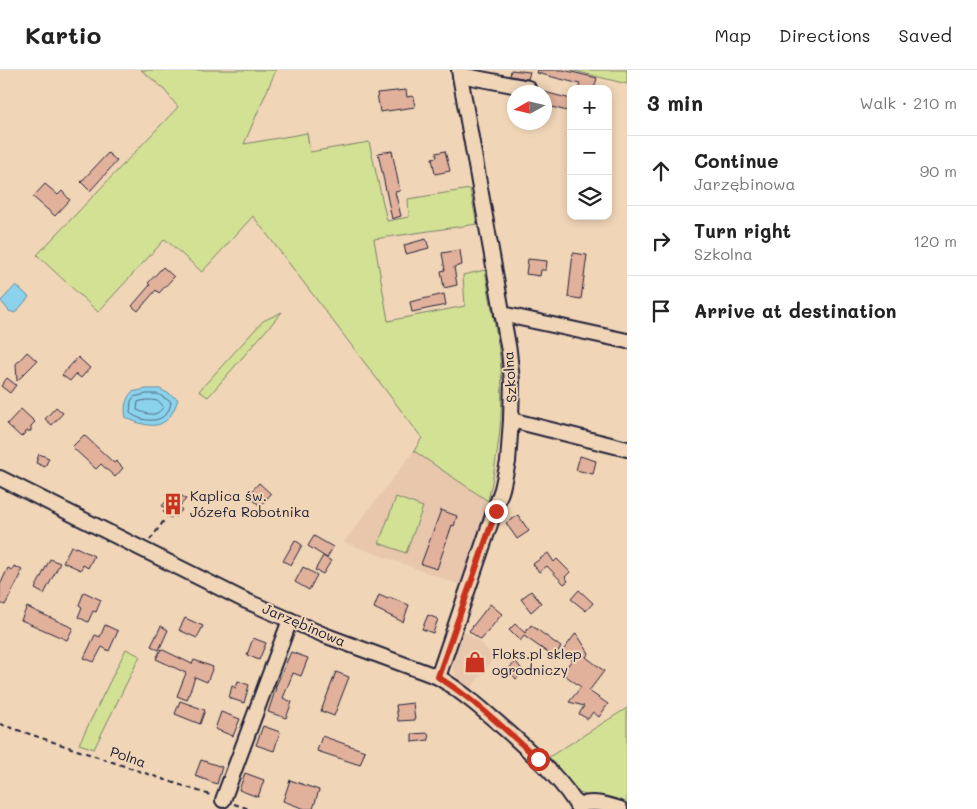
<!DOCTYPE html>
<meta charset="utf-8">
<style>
body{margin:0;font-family:Mali,sans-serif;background:#f6f6f6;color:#222}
.controls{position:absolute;right:15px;top:15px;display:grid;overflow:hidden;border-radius:10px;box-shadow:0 2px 8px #0003}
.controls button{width:45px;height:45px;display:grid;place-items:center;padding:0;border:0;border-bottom:1px solid #e0e0e0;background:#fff;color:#222;font:25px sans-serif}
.compass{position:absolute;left:507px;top:15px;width:45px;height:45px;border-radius:50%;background:#fff;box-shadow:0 2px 8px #0003;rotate:262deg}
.stop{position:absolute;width:15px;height:15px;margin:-11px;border:4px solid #c8321e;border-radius:50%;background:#fff}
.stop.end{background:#c8321e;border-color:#fff;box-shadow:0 1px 5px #0008}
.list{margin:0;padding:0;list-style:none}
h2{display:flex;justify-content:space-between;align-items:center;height:65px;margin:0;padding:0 20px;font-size:21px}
h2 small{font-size:16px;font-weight:400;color:#767676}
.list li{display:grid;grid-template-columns:32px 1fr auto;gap:15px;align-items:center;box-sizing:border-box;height:70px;padding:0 20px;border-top:1px solid #e0e0e0}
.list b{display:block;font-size:19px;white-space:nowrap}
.list p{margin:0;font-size:16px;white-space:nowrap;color:#767676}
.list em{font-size:16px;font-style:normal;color:#767676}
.icon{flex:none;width:28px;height:28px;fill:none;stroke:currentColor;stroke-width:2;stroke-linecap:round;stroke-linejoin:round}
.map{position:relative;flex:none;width:627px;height:739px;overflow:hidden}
header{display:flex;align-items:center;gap:30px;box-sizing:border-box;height:70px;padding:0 25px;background:#fff;border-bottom:1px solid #e0e0e0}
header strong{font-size:24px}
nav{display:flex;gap:28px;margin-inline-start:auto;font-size:18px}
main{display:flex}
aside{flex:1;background:#fff}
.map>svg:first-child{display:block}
.built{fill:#e8c7ad}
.green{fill:#d3e195;stroke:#7a8268}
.water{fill:#8bd3ec;stroke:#618ca5}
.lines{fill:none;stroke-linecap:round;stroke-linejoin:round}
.shore{stroke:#4c6982;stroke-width:1}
.building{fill:#e2b19b;stroke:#22223b}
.minor-casing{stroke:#22223b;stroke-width:18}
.path{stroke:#22223b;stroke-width:2;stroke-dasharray:5 4;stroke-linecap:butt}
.minor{stroke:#f0d5b7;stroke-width:14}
.route{stroke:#c8321e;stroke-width:6}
.labels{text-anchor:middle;stroke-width:4;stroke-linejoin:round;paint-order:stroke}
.street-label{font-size:14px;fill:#22223b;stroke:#f0d5b7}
.poi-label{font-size:14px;fill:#22223b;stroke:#f0d5b7;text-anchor:start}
</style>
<header>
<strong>Kartio</strong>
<nav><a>Map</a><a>Directions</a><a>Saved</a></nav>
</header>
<main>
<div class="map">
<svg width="627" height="739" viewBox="0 0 627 739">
<rect width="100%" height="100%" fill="#f0d5b7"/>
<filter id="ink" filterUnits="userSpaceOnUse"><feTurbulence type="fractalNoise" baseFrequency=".02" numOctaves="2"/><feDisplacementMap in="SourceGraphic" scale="10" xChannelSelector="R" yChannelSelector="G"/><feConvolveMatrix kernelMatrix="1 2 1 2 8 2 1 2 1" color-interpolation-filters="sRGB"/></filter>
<g filter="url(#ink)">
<g class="built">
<polygon points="414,381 488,431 463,516 344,472"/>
<polygon points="463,561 482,574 494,588 471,618 458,611 451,592"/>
</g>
<g class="green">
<path d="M 141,0 L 276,0 L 244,74 L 307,63 L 310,82 L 369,72 L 387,151 L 409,147 L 408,129 L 470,119 L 477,154 L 374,169 L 388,251 L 465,236 L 463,205 L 485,200 C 490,232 498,265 501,298 C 504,345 498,385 488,431 L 414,381 L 422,368 L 253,146 L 202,202 L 165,169 L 98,242 L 37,185 L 178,37 L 162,17 Z"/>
<polygon points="571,0 627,0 627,14"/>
<polygon points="282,242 208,327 199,321 263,251"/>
<polygon points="396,427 423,437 406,483 379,473"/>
<polygon points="126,579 140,586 94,679 79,674"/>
<polygon points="627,638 627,737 579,723 549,687"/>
</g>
<g class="water">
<polygon points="16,215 29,227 15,243 9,241 1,231"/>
<path d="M 146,319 L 160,319 L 178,329 C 168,361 152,359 126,348 C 124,337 125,330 132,322 Z"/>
</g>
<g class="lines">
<g class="shore">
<path d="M 147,324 L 158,324 L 171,332 C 168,354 145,354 130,343 L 131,331 L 134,327 Z"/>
<path d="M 147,330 C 153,330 161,330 163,337 C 157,348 147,344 137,340 L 138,332 Z"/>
</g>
</g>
<g class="building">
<polygon points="511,0 530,2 528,9 510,6"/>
<polygon points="538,0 563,0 597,8 594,19 578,19 580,14 537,3"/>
<polygon points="406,20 407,27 413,26 415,37 380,42 377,23"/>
<polygon points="544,22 571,29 571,42 544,35"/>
<polygon points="392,81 400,121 395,122 401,146 392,149 378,83"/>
<polygon points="445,81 450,101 435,104 432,88 437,87 436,83"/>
<polygon points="108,83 117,91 90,121 81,112"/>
<polygon points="45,114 58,125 62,121 70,130 55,146 33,127"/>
<polygon points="426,169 429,178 406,184 404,175"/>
<polygon points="460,180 462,195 454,197 457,215 444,218 441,201 445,200 442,183"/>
<polygon points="573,183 587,185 581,229 568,227"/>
<polygon points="528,189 547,191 546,200 541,200 540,206 526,204"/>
<polygon points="163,197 174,207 159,223 156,220 138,241 132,236 150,215 148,213"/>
<polygon points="444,224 446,235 412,242 410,232"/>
<polygon points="27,282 37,291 17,311 16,294"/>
<polygon points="78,287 90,298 81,308 76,304 70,311 62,305"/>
<polygon points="7,308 16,315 10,323 1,316"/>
<polygon points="56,337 63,343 52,355 45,349"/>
<polygon points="21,339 35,352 31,356 31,361 27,361 21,367 7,354"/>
<polygon points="84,365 114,393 116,391 123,398 115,407 101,394 96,399 72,377"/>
<polygon points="39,384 49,388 45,397 36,393"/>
<polygon points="580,386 596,391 593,404 576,400"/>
<polygon points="259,413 271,424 260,436 248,425"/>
<polygon points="178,423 186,429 179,437 182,440 176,447 173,445 171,448 163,442 166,438 162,436 168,429 171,431"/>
<polygon points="441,440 457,446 454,456 452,455 437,499 421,494"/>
<polygon points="518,445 529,461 517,469 506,453"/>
<polygon points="314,466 333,477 327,488 308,476"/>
<polygon points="295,470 302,475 291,495 283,491"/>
<polygon points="71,476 76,478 76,477 94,486 88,498 83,495 81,500 63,492"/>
<polygon points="548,483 554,492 557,489 570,502 565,507 568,511 564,514 547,496 539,502 533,494"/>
<polygon points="323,486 331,491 323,504 315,500"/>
<polygon points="50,489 60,493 44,524 35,519"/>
<polygon points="14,496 22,500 19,504 21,505 5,535 0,533 0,515 8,498 12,500"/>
<polygon points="303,497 317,505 309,520 295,512"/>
<polygon points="579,520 593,533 586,541 571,529"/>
<polygon points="531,521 541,533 531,542 521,529"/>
<polygon points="84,522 101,530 96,542 93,541 88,552 78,547 82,537 79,535"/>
<polygon points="379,525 388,529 389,527 409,535 403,552 374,538"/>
<polygon points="490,534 502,544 481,570 469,561"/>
<polygon points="27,537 73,558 67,570 21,550"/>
<polygon points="428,545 438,549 433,563 422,559"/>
<polygon points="185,548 203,556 197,568 179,560"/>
<polygon points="515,554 525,563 531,555 561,577 554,587 524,566 520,571 509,560"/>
<polygon points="105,555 118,561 109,581 102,577 94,592 84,588 95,565 100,567"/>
<polygon points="161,556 168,560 159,580 151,576"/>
<polygon points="576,563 589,583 586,587 604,601 589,621 608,634 599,647 593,642 588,649 579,644 584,636 569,632 581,617 562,603 572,590 562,582"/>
<polygon points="253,568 266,573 259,590 247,585"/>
<polygon points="161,579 192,594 194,590 213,597 207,612 195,607 187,630 177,626 186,603 156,589"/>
<polygon points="291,582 308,588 301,606 293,603 283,628 292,632 286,648 268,642 276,618 275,618"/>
<polygon points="516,592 524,602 516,609 508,599"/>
<polygon points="336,602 349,607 334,646 321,641"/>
<polygon points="238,611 249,615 244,633 229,628 232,616 236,618"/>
<polygon points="180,631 205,640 200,654 175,644"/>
<polygon points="413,633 415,650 398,651 396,635"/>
<polygon points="221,642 240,649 233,666 215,659"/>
<polygon points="263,656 280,662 274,681 256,675"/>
<polygon points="428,663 429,670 412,672 412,664"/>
<polygon points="322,666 365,681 360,695 317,681"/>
<polygon points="201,690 222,697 217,714 195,706"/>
<polygon points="245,703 264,710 258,727 239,720"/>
<polygon points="290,710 319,720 313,739 305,739 283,731"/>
</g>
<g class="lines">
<g class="minor-casing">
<g id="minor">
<polyline points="460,5 528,18"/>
<polyline points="502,244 627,271"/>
<polyline points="511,350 627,379"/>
<path d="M 0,408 L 244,530 L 324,565 L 438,607 C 466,624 490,646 514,667 C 538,689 563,711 579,739"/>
<polyline points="438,607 502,419 508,392 511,350 512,311 509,281 459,0"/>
<polyline points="223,730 290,550"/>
<path d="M 577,736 C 592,730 605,734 620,739"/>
</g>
</g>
<g class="path">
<polyline points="150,470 166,448"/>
<polyline points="0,654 213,726"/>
<polyline points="234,734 250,739"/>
</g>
<use href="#minor" class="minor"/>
</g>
</g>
<g class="lines" filter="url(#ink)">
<path class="route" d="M 496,441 L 438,607 C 475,630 506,660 538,689"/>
</g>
<defs>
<g id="building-bare" transform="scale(1.725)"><path d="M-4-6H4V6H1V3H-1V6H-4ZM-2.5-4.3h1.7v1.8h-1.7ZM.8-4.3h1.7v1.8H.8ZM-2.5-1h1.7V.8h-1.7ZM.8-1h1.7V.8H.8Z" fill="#c8321e" stroke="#f0d5b7" stroke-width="2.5" paint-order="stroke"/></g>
<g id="shop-bare" transform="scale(1.725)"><path d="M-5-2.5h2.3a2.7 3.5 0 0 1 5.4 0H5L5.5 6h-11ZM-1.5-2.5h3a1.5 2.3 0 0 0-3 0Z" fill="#c8321e" stroke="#f0d5b7" stroke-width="2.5" paint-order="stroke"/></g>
</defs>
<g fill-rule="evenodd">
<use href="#building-bare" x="173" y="434"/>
<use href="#shop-bare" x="475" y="592"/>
</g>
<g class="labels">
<g class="street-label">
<text transform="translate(510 307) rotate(-94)" y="5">Szkolna</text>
<text transform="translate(304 555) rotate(23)" y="5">Jarzębinowa</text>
<text transform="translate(128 687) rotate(19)" y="5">Polna</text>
</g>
<g class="poi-label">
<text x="190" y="431">Kaplica św.<tspan x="190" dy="16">Józefa Robotnika</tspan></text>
<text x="492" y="589">Floks.pl sklep<tspan x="492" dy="16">ogrodniczy</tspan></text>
</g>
</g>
</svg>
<div class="controls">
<button>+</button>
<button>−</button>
<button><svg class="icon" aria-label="layers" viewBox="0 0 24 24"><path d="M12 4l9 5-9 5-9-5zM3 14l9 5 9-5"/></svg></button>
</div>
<svg class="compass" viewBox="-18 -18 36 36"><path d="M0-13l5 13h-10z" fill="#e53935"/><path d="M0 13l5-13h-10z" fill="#767676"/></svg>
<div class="stop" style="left:538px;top:689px"></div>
<div class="stop end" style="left:496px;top:441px"></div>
</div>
<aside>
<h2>3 min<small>Walk · 210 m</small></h2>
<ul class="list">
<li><svg class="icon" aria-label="ahead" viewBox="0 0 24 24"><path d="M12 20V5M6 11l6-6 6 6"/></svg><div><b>Continue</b><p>Jarzębinowa</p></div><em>90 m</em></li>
<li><svg class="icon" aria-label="right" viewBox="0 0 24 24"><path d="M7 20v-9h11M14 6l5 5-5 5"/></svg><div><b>Turn right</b><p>Szkolna</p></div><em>120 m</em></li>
<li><svg class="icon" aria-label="arrive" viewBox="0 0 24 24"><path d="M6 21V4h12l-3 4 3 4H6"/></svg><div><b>Arrive at destination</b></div></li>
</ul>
</aside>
</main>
